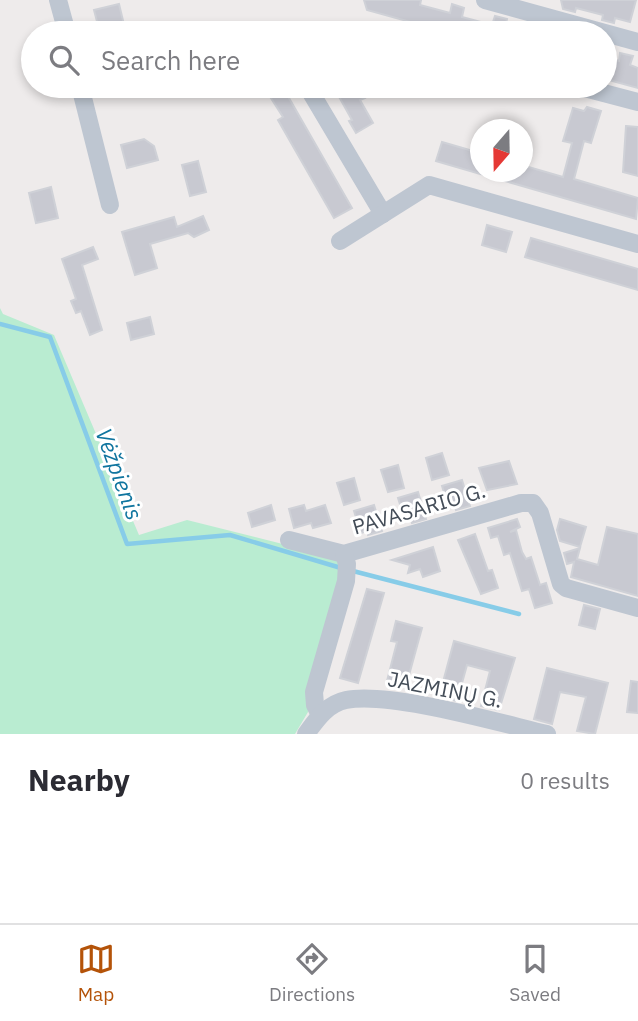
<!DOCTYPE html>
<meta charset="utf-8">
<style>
body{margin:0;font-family:"IBM Plex Sans",sans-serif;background:#f7f7f7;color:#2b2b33}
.compass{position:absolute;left:470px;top:119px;width:63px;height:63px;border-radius:50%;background:#fff;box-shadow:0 4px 10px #0003;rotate:200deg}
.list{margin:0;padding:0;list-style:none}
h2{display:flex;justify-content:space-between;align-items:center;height:91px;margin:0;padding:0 28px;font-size:30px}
h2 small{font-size:23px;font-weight:400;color:#7c7c81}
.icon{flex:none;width:38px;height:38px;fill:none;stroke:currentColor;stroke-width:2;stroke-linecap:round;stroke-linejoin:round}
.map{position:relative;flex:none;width:638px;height:734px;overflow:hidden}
.search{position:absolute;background:#fff;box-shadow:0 4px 10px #0003;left:21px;right:21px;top:21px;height:77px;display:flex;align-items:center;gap:18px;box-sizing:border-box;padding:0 24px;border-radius:38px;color:#7c7c81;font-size:26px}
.sheet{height:189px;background:#fff}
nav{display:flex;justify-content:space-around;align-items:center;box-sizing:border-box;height:98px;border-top:2px solid #e1e1e2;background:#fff;font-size:19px;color:#7c7c81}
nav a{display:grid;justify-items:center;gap:4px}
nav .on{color:#b45309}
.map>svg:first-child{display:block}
.green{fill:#b9ecd1}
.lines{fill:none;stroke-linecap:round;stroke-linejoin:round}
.stream{stroke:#87cce8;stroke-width:4.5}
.building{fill:#c8c9d1;stroke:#cfd1d7;stroke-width:2}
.minor{stroke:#bec6d1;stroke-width:18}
.labels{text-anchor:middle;stroke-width:6;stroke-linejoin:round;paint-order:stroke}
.street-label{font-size:21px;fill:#444d58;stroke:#fff}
.water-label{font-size:23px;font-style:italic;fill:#10759f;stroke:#fff}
</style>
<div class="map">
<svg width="638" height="734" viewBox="0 0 638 734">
<rect width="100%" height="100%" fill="#eeebeb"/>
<polygon class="green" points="0,308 3,314 54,335 139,535 187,520 342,559 342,568 308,688 308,712 295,734 0,734"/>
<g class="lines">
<g class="stream">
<polyline points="0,324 50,337 127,544 230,535 341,568"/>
<polyline points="353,571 519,614"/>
</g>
</g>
<g class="building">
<polygon points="364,0 421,0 420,5 450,13 452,4 464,8 462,17 492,25 495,16 507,19 505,28 511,30 510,33 450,33 367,10"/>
<polygon points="561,0 636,0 630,22 615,18 614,23 602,20 603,15 576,8 575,12 563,9"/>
<polygon points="119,4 126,33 100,33 94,10"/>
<polygon points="620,53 633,56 630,65 638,68 638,88 605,79 605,57 619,61"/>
<polygon points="284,86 289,86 294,95 289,98 352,208 334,218 278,120 283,117 269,95"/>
<polygon points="333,86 358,86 365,98 360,100 373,123 356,133 349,121 352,120"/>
<polygon points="587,107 601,111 591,143 584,141 574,179 638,198 636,219 481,174 481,172 522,172 522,165 563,177 572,143 563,141 573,108 584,111"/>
<polygon points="626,126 638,127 638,176 623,172"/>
<polygon points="144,139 154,146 158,160 127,168 121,145"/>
<polygon points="442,142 480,153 480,174 436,161"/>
<polygon points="198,161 206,192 190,196 182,165"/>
<polygon points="51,187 58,218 36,223 29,193"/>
<polygon points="203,216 209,230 194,237 188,233 150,244 157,268 135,275 122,232 174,217 177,227"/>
<polygon points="487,225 512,232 506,252 482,245"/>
<polygon points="531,238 638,269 638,290 525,257"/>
<polygon points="93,247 98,259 82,265 102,330 90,335 81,311 76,313 71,301 76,299 62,259"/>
<polygon points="150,317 154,334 131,340 127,323"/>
<polygon points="442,453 449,475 432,480 426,458"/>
<polygon points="509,461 517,484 487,490 479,468"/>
<polygon points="398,465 404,488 388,492 381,470"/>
<polygon points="354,478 360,500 344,505 337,483"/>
<polygon points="462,480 470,506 456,510 455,506 449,508 442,486"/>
<polygon points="418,492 426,519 412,523 411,518 405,520 398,498"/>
<polygon points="271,505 275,520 252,527 248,513"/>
<polygon points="304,505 306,511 325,505 331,523 313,528 311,523 294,528 289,509"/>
<polygon points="374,505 382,531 368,535 367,531 361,533 354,511"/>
<polygon points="517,519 520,527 510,532 516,530 522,552 526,559 531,557 540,585 546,583 552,603 535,608 529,589 522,591 510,553 504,555 498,536 491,538 488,528"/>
<polygon points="560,519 586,527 580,547 560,541 557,530"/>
<polygon points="607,527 638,534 638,596 571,577 574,562 567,564 564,553 580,548 577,559 598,565"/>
<polygon points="475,534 488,571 492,570 498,588 481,594 458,540"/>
<polygon points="433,547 440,571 423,577 420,569 408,573 410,565 392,560"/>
<polygon points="367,589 384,593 358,683 340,678"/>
<polygon points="584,605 600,609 595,629 579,625"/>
<polygon points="396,621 422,628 406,686 387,681 397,642 391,641"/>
<polygon points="454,641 515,658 499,710 481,706 490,671 467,665 457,701 439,697"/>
<polygon points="547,668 608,683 595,734 577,731 586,697 560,692 552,724 534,719"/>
<polygon points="631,681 638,682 638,713 627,712"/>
</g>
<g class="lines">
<g class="minor">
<polyline points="58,0 67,33"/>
<polyline points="485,0 638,42"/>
<polyline points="80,86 110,205"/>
<polyline points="307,86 383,214"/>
<polyline points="577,86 638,102"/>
<polyline points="340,241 429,185 638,244"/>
<polyline points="289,540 344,554 521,503 533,503 540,513 561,584 566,588 638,608"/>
<polyline points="320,715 315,705 314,692 346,581 347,564 344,554"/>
<path d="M 306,734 C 317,719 327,704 346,700 C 389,691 500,723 547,734"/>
</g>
</g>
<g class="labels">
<g class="street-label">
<text transform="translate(419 509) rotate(-16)" y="7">PAVASARIO G.</text>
<text transform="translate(445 690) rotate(11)" y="7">JAZMINŲ G.</text>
</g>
<g class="water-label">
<text transform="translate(119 474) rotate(70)" y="8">Vėžpienis</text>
</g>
</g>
</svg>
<svg class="compass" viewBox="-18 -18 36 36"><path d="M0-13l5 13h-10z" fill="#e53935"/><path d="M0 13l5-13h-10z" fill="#7c7c81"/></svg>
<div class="search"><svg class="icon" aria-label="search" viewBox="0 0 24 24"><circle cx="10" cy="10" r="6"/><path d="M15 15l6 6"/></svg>Search here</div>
</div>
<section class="sheet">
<h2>Nearby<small>0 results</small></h2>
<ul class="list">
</ul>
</section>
<nav>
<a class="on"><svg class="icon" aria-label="map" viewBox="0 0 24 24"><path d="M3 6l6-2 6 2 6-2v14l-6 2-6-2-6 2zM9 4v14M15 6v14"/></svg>Map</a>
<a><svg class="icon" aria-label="directions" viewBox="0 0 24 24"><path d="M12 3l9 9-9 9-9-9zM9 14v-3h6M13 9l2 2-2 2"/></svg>Directions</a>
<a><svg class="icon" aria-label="saved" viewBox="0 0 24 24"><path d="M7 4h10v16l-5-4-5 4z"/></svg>Saved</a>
</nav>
